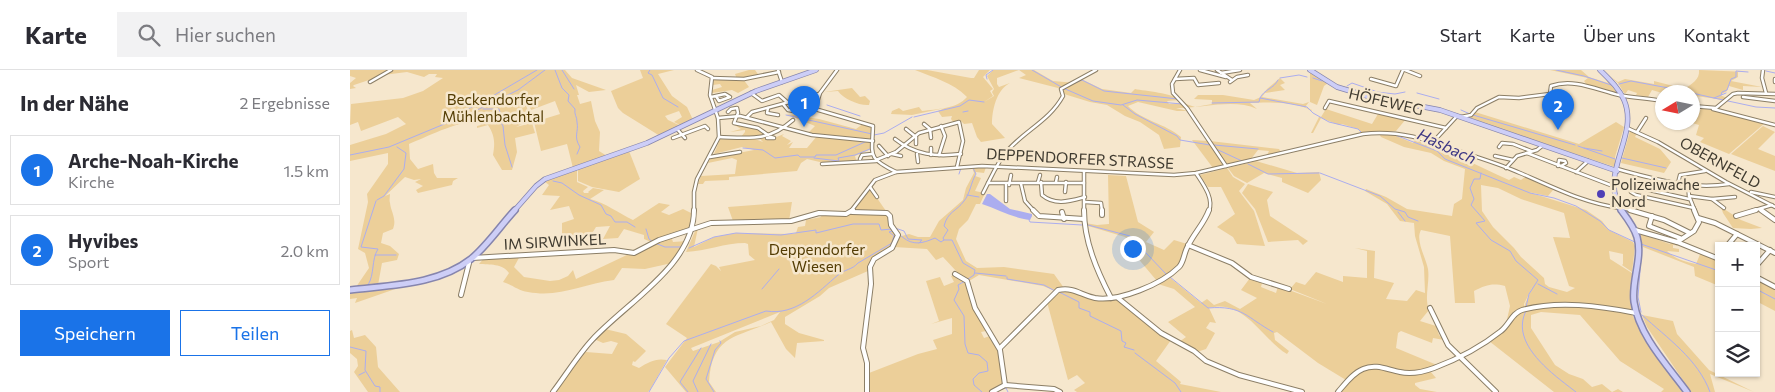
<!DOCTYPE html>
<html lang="de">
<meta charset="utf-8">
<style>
body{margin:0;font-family:Commissioner,sans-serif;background:#f2f2f3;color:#2b2b33}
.controls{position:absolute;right:15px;bottom:15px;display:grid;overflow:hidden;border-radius:0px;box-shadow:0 1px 4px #0004}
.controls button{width:45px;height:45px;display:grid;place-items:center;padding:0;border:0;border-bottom:1px solid #e1e1e2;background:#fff;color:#2b2b33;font:25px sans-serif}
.compass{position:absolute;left:1305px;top:15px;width:45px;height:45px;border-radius:50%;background:#fff;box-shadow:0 1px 4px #0004;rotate:260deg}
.you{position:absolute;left:782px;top:178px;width:18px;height:18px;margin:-12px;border:4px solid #fff;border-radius:50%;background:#1a73e8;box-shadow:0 0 0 8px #1a73e833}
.badge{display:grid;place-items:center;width:32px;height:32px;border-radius:50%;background:#1a73e8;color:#fff;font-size:16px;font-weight:700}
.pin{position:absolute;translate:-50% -41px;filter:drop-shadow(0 1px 2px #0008)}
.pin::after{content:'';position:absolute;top:26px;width:18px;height:15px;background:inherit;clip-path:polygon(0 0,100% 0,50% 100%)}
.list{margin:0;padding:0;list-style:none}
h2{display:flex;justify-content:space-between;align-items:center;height:65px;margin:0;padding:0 20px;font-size:21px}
h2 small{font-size:16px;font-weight:400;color:#7c7c81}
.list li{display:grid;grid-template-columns:32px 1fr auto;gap:15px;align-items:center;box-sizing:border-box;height:70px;margin:0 10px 10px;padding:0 10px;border:1px solid #e1e1e2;border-radius:0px}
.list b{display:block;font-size:19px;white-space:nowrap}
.list p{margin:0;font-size:16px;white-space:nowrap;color:#7c7c81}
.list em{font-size:16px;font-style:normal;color:#7c7c81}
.actions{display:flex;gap:10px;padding:15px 20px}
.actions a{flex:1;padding:11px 0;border:1px solid #1a73e8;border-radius:0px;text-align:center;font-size:18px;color:#1a73e8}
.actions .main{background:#1a73e8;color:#fff}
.icon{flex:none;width:28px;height:28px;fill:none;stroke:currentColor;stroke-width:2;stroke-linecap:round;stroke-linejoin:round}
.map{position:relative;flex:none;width:1425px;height:322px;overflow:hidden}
header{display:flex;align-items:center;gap:30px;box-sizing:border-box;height:70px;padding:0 25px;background:#fff;border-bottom:1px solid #e1e1e2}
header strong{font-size:24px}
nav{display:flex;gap:28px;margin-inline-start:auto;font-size:18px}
.search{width:350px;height:45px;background:#f2f2f3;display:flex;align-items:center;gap:12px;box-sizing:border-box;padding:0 18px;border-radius:0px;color:#7c7c81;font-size:19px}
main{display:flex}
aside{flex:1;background:#fff}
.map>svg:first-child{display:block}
.green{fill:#eccf99;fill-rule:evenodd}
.water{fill:#abadef}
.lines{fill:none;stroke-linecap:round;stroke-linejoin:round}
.stream{stroke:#abadef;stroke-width:1}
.minor-far1-casing{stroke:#8b7e66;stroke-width:4.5}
.minor-casing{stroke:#8b7e66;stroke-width:6}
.major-far1-casing{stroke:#8685ad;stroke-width:5.5}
.major-casing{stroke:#8685ad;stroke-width:8}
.minor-far1{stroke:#fff;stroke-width:2.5}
.minor{stroke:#fff;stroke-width:4}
.major-far1{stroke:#cdcef7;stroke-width:4}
.major{stroke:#cdcef7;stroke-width:5}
.poi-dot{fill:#4f3fb6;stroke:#f6e7cd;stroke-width:2}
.labels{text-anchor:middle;stroke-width:5;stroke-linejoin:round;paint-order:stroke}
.park-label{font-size:15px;fill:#533c03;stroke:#f6e7cd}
.street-label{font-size:15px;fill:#403b30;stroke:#f6e7cd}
.poi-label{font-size:15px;fill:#403b30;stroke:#f6e7cd;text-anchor:start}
.water-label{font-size:16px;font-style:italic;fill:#3e3885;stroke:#f6e7cd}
</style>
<header>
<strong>Karte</strong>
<div class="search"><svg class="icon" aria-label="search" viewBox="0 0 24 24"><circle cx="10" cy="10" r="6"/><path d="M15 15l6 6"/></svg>Hier suchen</div>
<nav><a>Start</a><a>Karte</a><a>Über uns</a><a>Kontakt</a></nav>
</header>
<main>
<aside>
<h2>In der Nähe<small>2 Ergebnisse</small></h2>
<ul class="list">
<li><span class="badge">1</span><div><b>Arche-Noah-Kirche</b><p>Kirche</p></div><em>1.5 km</em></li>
<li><span class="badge">2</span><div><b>Hyvibes</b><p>Sport</p></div><em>2.0 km</em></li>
</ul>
<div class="actions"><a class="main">Speichern</a><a>Teilen</a></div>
</aside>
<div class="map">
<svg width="1425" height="322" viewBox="0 0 1425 322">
<rect width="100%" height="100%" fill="#f6e7cd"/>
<g class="green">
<path d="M 0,0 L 215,0 L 222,8 L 256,20 L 239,22 L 226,15 L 229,25 L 227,25 L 230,34 L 241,31 L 245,51 L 250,62 L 249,81 L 257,86 L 223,98 L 217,74 L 191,81 L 184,52 L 210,44 L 205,31 L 181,40 L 176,28 L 174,29 L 178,41 L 164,46 L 177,43 L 179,46 L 175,48 L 176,52 L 166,57 L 182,53 L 185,63 L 165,68 L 167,82 L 162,100 L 152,100 L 143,85 C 145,73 145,66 138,55 L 127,58 L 127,56 L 131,55 L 129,52 C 109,50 77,67 59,74 L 60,89 L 68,99 L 83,94 L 84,103 L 87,108 L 108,108 L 103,111 L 102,115 L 68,123 L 66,120 L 73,116 L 65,112 L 71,109 L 64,110 L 55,107 L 35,126 L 40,124 C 40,127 39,130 40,133 C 41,142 47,149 43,159 L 33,163 L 31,173 L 40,176 L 49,184 L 47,190 L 32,193 L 28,215 L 6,217 L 19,198 L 15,183 L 8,179 L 18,132 L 17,124 L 38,94 L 38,83 L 0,91 L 0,75 L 36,64 L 56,54 L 48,47 L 11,61 L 8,52 L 0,55 L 1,34 L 53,28 L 73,21 L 93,8 L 85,7 L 87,4 L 79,4 L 74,7 L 57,2 L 33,5 L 20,12 L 19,10 L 4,15 L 3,16 L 6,18 L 0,19 L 0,13 L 6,8 L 0,6 Z"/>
<polygon points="290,0 324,0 308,4 322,26 337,37 343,50 332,56 324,52 332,47 329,41 315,46 318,50 331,56 310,66 273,43 268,38 261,21 293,8"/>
<polygon points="399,0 405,0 410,7 393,9 399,17 388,23 382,20 362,23 362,20 372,17 370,14 363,15 364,8 387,9 385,4"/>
<path d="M 565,0 L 577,0 L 621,8 L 624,8 L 629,0 L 640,0 L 633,7 L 643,19 L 640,21 L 643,26 L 634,32 L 644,26 L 642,22 L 644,19 L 637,6 L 643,0 L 684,0 L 703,11 L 726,13 L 731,9 L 752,19 L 781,23 L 785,19 C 795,21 823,23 829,30 L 817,31 L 819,34 L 833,33 L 845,37 L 862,34 L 862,30 L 844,29 L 848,25 L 873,25 L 904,30 L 911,27 L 917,19 L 930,8 L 935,13 L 930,15 L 935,20 L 915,23 L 912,27 L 953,34 L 959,32 L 955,37 L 962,40 L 961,41 C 949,31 916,32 900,33 L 907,39 C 883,28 851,39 826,38 L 838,41 L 827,41 L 788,32 L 778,36 C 791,50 816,54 831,67 L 830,77 L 814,79 L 809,65 L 790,52 L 775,46 L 757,35 L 740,32 L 714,24 L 712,19 L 716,16 L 708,18 L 669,8 L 676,5 L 669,0 L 647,8 L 647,14 L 649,17 L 660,13 C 646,20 642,41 642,54 L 655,68 L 631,72 L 627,67 L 622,53 L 614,54 L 606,46 L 611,51 L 604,53 L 601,49 L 602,46 L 592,47 L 588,41 L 595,38 L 562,45 L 541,44 L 542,41 L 549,38 L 553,41 L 569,37 L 572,41 C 587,39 607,39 617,27 C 602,12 584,8 565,0 Z"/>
<polygon points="1200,0 1231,0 1239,7 1258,13 1254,6 1268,24 1237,15 1234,11 1238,8"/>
<path d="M 1349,0 L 1398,2 L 1388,1 L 1388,7 L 1381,11 L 1412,17 L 1393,16 L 1393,20 L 1379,16 L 1377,21 L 1370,25 L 1377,28 L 1374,30 L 1346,26 L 1343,29 L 1342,22 L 1312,23 L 1302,20 L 1298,27 L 1286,25 L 1287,23 L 1278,20 L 1276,23 L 1274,23 L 1268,13 L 1258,5 L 1268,12 L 1275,9 L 1304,14 L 1304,11 L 1335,19 C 1342,13 1350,10 1349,0 Z"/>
<polygon points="960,1 978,13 974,16 967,35 960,32"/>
<path d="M 502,18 L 510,27 L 515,26 L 520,31 L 519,35 C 510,36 493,29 488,21 L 474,22 Z"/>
<polygon points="1372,36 1368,40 1415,53 1379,84 1350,72 1354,68 1346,65 1349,55 1342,53 1351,39 1343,37 1362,40"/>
<polygon points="976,39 1022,54 1028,44 1056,49 1046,61 1011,63 1008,59 992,54 989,55 971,48 963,63 961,63 969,47 971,47"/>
<polygon points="1125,42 1229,74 1266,52 1274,57 1265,87 1265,97 1113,47"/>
<polygon points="436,44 469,49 506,59 514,53 522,57 522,69 458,63 465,56"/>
<polygon points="383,54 409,59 414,63 405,69 413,72 410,69 414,67 424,68 434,64 432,66 441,71 437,75 443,72 439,78 457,78 467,66 519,72 521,72 521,79 505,86 507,93 474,93 457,89 451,93 447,101 379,107 379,110 355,111 353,114 348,114 351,106 385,104 387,90 382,88 358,93 361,88 404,80 392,77 364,84 371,67 390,68 395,62 395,60 380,62 391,59"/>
<polygon points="1413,56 1425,62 1408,79 1425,86 1425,101 1381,84"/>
<polygon points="1280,61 1287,63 1285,67 1310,79 1321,92 1314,103 1271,93"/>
<path d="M 1039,63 L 1063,73 L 1065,70 C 1097,80 1128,96 1159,110 L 1164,107 L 1171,110 L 1175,107 L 1203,120 L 1198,126 L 1178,122 L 1236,140 L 1252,151 L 1259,160 L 1283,172 L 1285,176 L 1282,202 L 1272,195 L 1273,194 L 1273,184 L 1259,181 L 1260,189 L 1282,203 L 1282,245 L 1333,322 L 1311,322 L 1314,319 L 1270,291 L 1230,245 L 1191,242 L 1181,245 L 1181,258 L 1205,295 L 1219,304 L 1233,309 L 1242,317 L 1252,314 L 1262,322 L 1268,319 L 1273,322 L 1204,322 L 1139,271 L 1158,258 L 1165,245 L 1176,240 L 1175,234 L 1183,216 L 1174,234 L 1175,238 L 1164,242 L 1156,254 L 1160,236 L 1155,216 C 1142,213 1136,215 1124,221 L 1125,233 L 1105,233 L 1100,166 L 1071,160 C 1065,170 1076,188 1078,199 C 1080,212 1074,228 1079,240 L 1070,251 L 1086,256 L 1089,265 L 1094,270 L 1083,268 L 1082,273 L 1051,261 L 1048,263 L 1046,278 L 1087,295 C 1078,298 1070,302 1061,302 C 1029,301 1025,282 996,310 L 968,293 L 927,262 L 924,263 L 925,270 L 939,281 L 937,284 C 912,269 894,228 859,238 L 866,253 L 860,252 L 856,258 L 865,263 L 856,279 L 847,282 L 829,272 L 836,267 L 818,252 L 845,237 L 824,219 L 808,214 L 818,206 L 851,233 L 857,229 L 864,235 L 875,231 L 890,239 L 907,228 L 891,220 L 900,208 L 912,213 L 911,217 L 926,223 L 928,216 L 977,234 L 940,219 L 946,212 L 955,215 L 966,202 L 993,212 L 993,206 L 1017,208 L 1017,181 L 1005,178 L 1025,181 L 1024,208 L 1044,213 L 1036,229 L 1057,231 L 1066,220 L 1075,223 L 1074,197 L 1065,166 L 1064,153 L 1050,151 L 1037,134 L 1015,121 L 1016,119 L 1036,127 L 1057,139 L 1102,146 L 1104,134 L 1112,129 L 1115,99 L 1094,91 L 1081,83 L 1054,77 L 1031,67 L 1029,64 ZM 1131,115 L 1148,118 L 1171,129 L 1214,143 L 1220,168 L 1203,167 L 1219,216 L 1225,218 L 1217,222 L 1199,217 L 1195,214 L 1194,208 L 1171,187 L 1164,178 L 1143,157 L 1132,141 Z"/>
<polygon points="842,70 858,71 875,95 863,98"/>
<polygon points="860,71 929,79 931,82 917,85 919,81 908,80 901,89 876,95"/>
<polygon points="279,81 290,109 269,122 242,117 228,111 228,98"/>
<polygon points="906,91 947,103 969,102 971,110 958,123 932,112 932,108 914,103 897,113 884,106 878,98"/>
<polygon points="622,97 636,97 634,103 626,102 625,106 631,108 625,121 635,123 630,134 626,134 618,150 609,159 606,169 616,191 627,198 654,197 704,204 714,218 705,221 693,216 629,205 619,211 606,204 607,202 593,187 586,190 577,179 544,177 548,167 559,164 568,167 580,167 589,151 613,130 616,118 624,103"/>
<polygon points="877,98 883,107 895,114 889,121 904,141 915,176 887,174 883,167 867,157 885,144 871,117 858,117 850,105"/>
<path d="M 227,99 L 227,112 L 238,117 L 233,121 L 234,123 L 239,123 L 238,122 L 243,118 L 254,120 L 240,129 C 256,133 268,143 283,150 L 309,133 L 320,135 L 311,142 L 319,145 L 333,139 L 341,143 L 340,158 L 301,172 L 294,169 L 294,165 L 274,159 L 268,168 L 253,169 L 260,156 L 246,157 L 241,165 L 212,166 L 212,153 L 224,149 L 219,136 L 200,140 L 210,126 L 192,125 L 199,115 L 194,111 Z"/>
<polygon points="758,105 776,106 788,152 804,162 796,172 814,180 824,170 837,174 829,195 807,211 775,173 779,171 775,167 735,155 735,153 747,155 759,154"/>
<polygon points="898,114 923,122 917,130 920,146 958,171 953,175 948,170 918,172 905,139 892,123"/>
<polygon points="520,118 536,141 504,141"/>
<polygon points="442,132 439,151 383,151 378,137"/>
<polygon points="1371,137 1391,150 1412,158 1401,159 1383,158 1373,143"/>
<path d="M 503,143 L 538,144 L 545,161 L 543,163 L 546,164 C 545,167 545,172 543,175 C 535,186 520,184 518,201 L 479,218 L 470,226 L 435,247 L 435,254 L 449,263 L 474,270 L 474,271 L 447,273 L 445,288 L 436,279 L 421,252 C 386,268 362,265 359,312 L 366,322 L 336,322 L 315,297 L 337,268 L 316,254 L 361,194 L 366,196 L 371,201 L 369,197 L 405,190 L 399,185 L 398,174 L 395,173 C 375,173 356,181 336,182 L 346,159 L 348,158 L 344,177 L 364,167 L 386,163 L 442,164 L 446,163 L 448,157 L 455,156 L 456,150 L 471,147 L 472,144 L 493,145 ZM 430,242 L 424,250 L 411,256 L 385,262 L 369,272 L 343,281 L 341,278 Z"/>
<path d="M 1288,163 L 1320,174 L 1322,171 L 1335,176 L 1323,175 L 1323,178 L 1329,179 L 1329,182 L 1317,181 C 1325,189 1335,192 1346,194 L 1351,182 L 1369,190 L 1369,216 L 1345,206 L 1344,197 L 1293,177 Z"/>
<path d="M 321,166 L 323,172 L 337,171 L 322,193 L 295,199 L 272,198 L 264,210 C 232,214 210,228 178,222 C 168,221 161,214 153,212 L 159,203 C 152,193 140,195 129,194 L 135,187 L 170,186 L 164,197 L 174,207 L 200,211 L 209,210 L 218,206 L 223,200 L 226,209 L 279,184 C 285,185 312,170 321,166 Z"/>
<polygon points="605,205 616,210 608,215 616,211 619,227 636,261 631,262 634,268 640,266 648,279 653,312 640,322 519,322 519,303 568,284 587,279 583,270 602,264 602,248 581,254 589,251 576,211 590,207 594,216 604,212 601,206"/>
<polygon points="1410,210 1425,218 1425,241 1406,231 1406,212"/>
<polygon points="78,211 51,217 5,233 7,228 0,229 0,221"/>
<polygon points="716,220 739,228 769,230 821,270 806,291 831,312 830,314 871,322 727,322 724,320 735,313 727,305 718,310 697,232 707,222"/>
<polygon points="1292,245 1323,251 1327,264 1359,300 1404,322 1360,304 1365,322 1341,322 1297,257"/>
<path d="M 255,259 L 276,264 L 296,281 L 285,292 L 281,290 L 283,291 L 282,295 L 289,298 C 299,292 305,288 317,290 L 300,320 L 298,322 L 206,322 L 232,284 L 236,282 L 262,284 L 268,273 L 261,271 L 253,273 L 244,269 Z"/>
<polygon points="2,260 4,268 15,265 26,277 28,297 50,322 18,322 4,302 8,296 7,289 0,283 0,261"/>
<polygon points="1021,296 1054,303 1080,301 1086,308 1065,313 1065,315 1070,319 1087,322 990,322 1012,300"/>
</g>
<path class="water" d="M 637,124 L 640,124 L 660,139 L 682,144 L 682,146 L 680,150 C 662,148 648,139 632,134 Z"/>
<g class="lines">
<g class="stream">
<path d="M 205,0 L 212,18 L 219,25 L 218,31 L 225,39 C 224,45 227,46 227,52 C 229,62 223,66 230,77 L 227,84"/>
<polyline points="212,0 224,19"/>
<polyline points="300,0 298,3 302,5 313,28 328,37"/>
<polyline points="682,0 713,18 743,31 771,35 787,30 832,34"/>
<polyline points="1206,0 1234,6 1261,15"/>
<polyline points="1416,1 1425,3"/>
<polyline points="930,8 949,5 957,7"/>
<polyline points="963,8 972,11"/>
<polyline points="637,9 636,5 643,0"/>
<polyline points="1269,14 1281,11 1340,22"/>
<polyline points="721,15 732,10 754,21 828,29"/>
<polyline points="997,16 1002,13 1025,21"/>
<polyline points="1027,22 1045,24 1055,22"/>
<polyline points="1067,23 1089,29"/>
<polyline points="1342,23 1364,28 1376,23"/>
<polyline points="1371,25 1372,22 1377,20 1381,9 1386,7 1386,1 1398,2"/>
<path d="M 910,28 C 914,19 924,19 928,10"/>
<polyline points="1364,28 1406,37 1425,38"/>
<polyline points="862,33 909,32 910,28 957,37 963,43 979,52 1008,59 1012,63"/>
<polyline points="477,35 510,46"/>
<polyline points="773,35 785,44 827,66 830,70 860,75"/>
<polyline points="133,39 149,39 151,46 148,48 153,56 155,75 162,97"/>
<polyline points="1111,40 1120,44"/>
<polyline points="613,42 618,41"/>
<polyline points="117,45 168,20 195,0"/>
<polyline points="436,45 522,64"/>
<polyline points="1123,45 1225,75"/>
<polyline points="564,47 610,36 619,30 634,32"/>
<polyline points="524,65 534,63 562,47"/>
<polyline points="1045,65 1087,81 1095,89 1180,123 1204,128 1226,136 1250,151 1259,160 1287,173"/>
<polyline points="864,75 908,79"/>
<polyline points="1228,76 1265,89"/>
<polyline points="393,78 413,80 425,88 448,85 450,87 465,87 466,85 486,85 515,72"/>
<polyline points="864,78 892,91"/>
<polyline points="1234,78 1252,81"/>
<polyline points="0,85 39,77 116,45 115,40 129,34 187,0"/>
<polyline points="464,88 489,91 488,88 505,85 520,79"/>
<polyline points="1272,88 1316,98"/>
<polyline points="898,94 918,104 969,103"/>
<polyline points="970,103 1030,126 1045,139 1055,142 1058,147 1068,151"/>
<polyline points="1131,103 1130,109 1124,109 1120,118 1124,129 1121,135 1135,151 1126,153 1141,170 1160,181 1166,191 1188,210 1179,224 1176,237"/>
<polyline points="609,104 611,98"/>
<polyline points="203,111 212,113 229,125 251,135 256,144 261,146 265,152 277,152 285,157"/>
<polyline points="617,125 629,127"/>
<polyline points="27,130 34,126 54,99 56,83 47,77"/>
<polyline points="1048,142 1055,151"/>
<polyline points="679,150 680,152 732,155"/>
<polyline points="738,155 780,166 816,204"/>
<polyline points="545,158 554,161 558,169 572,170 569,173"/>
<polyline points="296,159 299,169 303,172"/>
<polyline points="542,161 539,162 543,165"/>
<path d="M 550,165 C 562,176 571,174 585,168 L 591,172 L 594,170 L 593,168 L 598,160 L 594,156 C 598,141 606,142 614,131 C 620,124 621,112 626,104 L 623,98"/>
<polyline points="594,170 602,170 613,193 625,200 624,205 618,209"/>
<polyline points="133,173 144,161"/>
<polyline points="305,173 315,177 331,177"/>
<polyline points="1291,174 1369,201"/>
<polyline points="339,178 364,167 386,163 431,165 466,160 466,163 503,154 529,154 531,160 542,159"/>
<polyline points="25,185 46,185"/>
<polyline points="625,203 656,206"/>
<polyline points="657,207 657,209 694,215 705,221"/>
<path d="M 820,207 L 858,238 C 893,235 897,248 923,262"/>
<polyline points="615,211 608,215 609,219 604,230 614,246 615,274 618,283 629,285 637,292 638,301 629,303 623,309 624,315 632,322"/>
<polyline points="1188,214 1207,224"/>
<path d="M 18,215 C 25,204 21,190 28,179 L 11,177 L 26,131"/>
<polyline points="412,219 429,199"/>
<polyline points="1406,219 1425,229"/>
<polyline points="709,222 729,232 729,238 740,242 740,246 771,261 772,271 776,273 774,277 784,280"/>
<path d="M 1176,241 C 1159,274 1204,305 1226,322"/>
<polyline points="1291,242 1288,227 1292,175"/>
<path d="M 1292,245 C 1317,268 1348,289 1360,322"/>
<polyline points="0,277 16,281 15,300 25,316 30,317 30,322"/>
<polyline points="785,283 825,313 831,322"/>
<polyline points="9,305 15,302"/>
<polyline points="649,320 656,318 658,322"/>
<path d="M 299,322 L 319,288 L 334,271 L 416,241 C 446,246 468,222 488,205 C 495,199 502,200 508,193 L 542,173 L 544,165 L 547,165"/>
<polyline points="338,322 330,312 351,278"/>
<polyline points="348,322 343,311 361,274"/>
<polyline points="364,322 356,309 365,280 371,273 370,271"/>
</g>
<g class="minor-far1-casing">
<g id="minor-far1">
<polyline points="428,0 432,12"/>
<path d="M 487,0 L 470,23 L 465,39 L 523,56 C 522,86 517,88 546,102"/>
<polyline points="830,0 822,14 823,23 837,38 876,96"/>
<polyline points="850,0 876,7"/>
<polyline points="867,0 882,10"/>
<polyline points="1055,0 1070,6"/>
<polyline points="1413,0 1412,8 1416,23"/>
<polyline points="871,3 890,0"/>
<polyline points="362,8 394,9 429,2"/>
<polyline points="825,9 844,8 848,15 869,13"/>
<polyline points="1021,9 1046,16 1053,0"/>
<polyline points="1425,9 1425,12"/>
<polyline points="20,12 41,0"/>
<polyline points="880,12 887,7 898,5"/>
<polyline points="401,23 412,31 429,25 437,32"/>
<polyline points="361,27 375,24 380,27 369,31 366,26"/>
<polyline points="1393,27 1425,31"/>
<polyline points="433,34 438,40 444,41 449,37 445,30"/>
<polyline points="1342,36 1366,38 1383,24 1388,23 1425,24"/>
<polyline points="418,38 417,43 428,45"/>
<polyline points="975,38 979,31 1096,58"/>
<polyline points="1363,39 1425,55"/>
<polyline points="378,42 381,39 387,38 388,43 384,53 408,58 418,65"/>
<polyline points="397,47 402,42 469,24"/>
<path d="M 1111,47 L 1121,45 L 1127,38 L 1149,27 L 1169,28 L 1200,24 L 1201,16 C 1224,8 1247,20 1269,25 C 1283,28 1298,28 1312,31"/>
<polyline points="368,48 390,46 462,65 523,71"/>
<polyline points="574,54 580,59 581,68"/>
<polyline points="1277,58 1308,72 1376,112 1425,137"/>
<polyline points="327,59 335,68"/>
<polyline points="556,59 566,67 566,74"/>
<polyline points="1287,62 1296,48"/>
<path d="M 369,67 C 400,68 418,72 443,50"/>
<polygon points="421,67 424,68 417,68"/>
<polyline points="323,68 355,56 358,59"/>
<path d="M 545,69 C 565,85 586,87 611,84"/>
<polyline points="1083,72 1107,46"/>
<polyline points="529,76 538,86"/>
<polyline points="1149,77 1152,73 1163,74 1181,81"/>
<polyline points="581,78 581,85"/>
<polyline points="1177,83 1263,116"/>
<polyline points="542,84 551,86"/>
<polyline points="567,84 568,92"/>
<polyline points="589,85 595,66 591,56"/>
<polyline points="1145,86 1163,90"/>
<polyline points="360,87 390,82"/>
<polyline points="510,89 512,85 522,84"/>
<polyline points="526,90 546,82 569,63 609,52 613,71 607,97"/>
<polyline points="472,94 526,91"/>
<polyline points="1208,96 1209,90 1215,91 1216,93 1211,96"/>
<polyline points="1156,98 1167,86 1187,80 1192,76"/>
<path d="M 1267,99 C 1304,109 1340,120 1379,114"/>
<polyline points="734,102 734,141"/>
<polyline points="1226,102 1238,91"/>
<path d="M 846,103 C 853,114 864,128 859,141"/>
<polyline points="688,112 690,105"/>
<path d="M 691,112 L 692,125 C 705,136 720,131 735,127"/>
<polyline points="706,112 707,107"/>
<polyline points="1264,112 1339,129"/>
<polyline points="638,113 734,113"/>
<polyline points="1328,113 1330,105 1355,101"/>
<polyline points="671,114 675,131 684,141"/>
<polyline points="656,115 656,131"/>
<polyline points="659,115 661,105"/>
<polyline points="1338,115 1339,126 1345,141"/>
<polyline points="1279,116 1281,122 1286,125 1344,138"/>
<polyline points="520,117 527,127"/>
<polyline points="715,122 716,112"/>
<polyline points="1401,122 1425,127"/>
<path d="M 633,123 C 641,108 647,92 658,80 C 676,60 700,50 713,26 L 711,19 L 746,0"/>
<polyline points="1339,126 1362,129 1374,138"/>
<polyline points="1362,129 1385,127"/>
<polyline points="735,132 751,133 752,141"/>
<polyline points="1270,137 1284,141"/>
<polyline points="1411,140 1413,141"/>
<polyline points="344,141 344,122 347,109 369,67 368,48 360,25 362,7 347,0"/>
<path d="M 501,141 L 525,110 L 546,102 L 632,96 L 824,105 L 846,103 L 1013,64 C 1047,60 1078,69 1109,81 C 1129,88 1150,94 1170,103 C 1203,117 1233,133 1270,138"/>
<polyline points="1402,141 1422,135"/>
</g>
</g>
<g class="minor-casing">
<g id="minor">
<polyline points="683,140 689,146 734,149"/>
<path d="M 734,140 C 734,171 747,201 761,228"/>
<polyline points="752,140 752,145"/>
<polyline points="1280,140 1314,150 1340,163"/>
<polyline points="1411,140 1425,150"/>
<polyline points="502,142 537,143 540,146 541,155 548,165 542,178 524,189 520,197 521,214 513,278 517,293 517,322"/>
<polyline points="712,142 714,149"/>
<polyline points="1302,146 1299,156 1330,168"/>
<polyline points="1386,146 1406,140"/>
<polyline points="1348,148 1365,153 1425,183"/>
<polyline points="1285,160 1327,172 1369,189"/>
<polyline points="1327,172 1344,161 1349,152 1344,140"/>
<polyline points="838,175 882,193 901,207 939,219"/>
<polyline points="1377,176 1387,164"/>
<polyline points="122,188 264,180 284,183 309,170 361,153 441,151 469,143 496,144 503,140"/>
<polyline points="1406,196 1420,180"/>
<polyline points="605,204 617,211 625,238 650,280 655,315"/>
<polyline points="1406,207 1425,217"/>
<polyline points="111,225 119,193 117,192"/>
<polyline points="768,228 811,263 844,281 856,291 889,305 952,322"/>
<polyline points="1080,238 1098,275 1146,322"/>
<path d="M 650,278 L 708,220 C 725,217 730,225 745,228 C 769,232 812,214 829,197 C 834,192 834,182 838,176 C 844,163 854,154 859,140"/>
<path d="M 203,322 C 216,305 228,285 242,270 C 277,232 344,195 344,140"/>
<polyline points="642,322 655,315 704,319 710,322"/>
<path d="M 988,322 C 995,314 1003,303 1013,299 C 1026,293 1038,300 1050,302 C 1062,305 1073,302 1084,298 C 1108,289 1131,277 1151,261 C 1159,255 1162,243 1172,240 C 1208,230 1250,236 1286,243"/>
</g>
</g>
<g class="major-far1-casing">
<g id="major-far1">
<polyline points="960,0 987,17 1017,26 1090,40 1267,101"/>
<path d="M 1250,0 C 1259,9 1269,18 1274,30 C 1290,67 1247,103 1272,141"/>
<polyline points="164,141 186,116 195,109 297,73 406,21 466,0"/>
</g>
</g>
<g class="major-casing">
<g id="major">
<path d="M 1271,140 C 1277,148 1284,157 1287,167 C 1293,188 1281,211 1284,232 C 1289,266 1318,296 1337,322"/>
<path d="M 0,220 C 40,215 88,215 121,189 C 137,176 151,155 165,140"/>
</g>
</g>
<use href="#minor-far1" class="minor-far1"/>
<use href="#minor" class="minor"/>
<use href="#major-far1" class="major-far1"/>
<use href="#major" class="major"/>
</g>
<circle class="poi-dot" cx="1251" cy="124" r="5"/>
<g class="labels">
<g class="park-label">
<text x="143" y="35">Beckendorfer<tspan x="143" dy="17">Mühlenbachtal</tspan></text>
<text x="467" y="185">Deppendorfer<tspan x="467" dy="17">Wiesen</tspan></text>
</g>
<g class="street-label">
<text transform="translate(1036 32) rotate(13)" y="5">HÖFEWEG</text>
<text transform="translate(730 89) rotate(3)" y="5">DEPPENDORFER STRASSE</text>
<text transform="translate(1370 93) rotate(29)" y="5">OBERNFELD</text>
<text transform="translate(205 172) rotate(-3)" y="5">IM SIRWINKEL</text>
</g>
<g class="poi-label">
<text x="1261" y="120">Polizeiwache<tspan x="1261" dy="17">Nord</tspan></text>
</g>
<g class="water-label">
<text transform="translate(1097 76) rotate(25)" y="6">Hasbach</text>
</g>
</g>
</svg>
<div class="controls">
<button>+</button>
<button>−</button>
<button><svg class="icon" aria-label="layers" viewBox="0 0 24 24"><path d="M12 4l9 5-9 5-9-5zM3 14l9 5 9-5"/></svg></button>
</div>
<svg class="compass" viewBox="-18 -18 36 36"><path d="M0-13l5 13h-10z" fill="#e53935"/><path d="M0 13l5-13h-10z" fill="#7c7c81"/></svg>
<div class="you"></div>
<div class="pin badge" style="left:454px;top:57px">1</div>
<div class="pin badge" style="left:1208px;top:60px">2</div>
</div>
</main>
